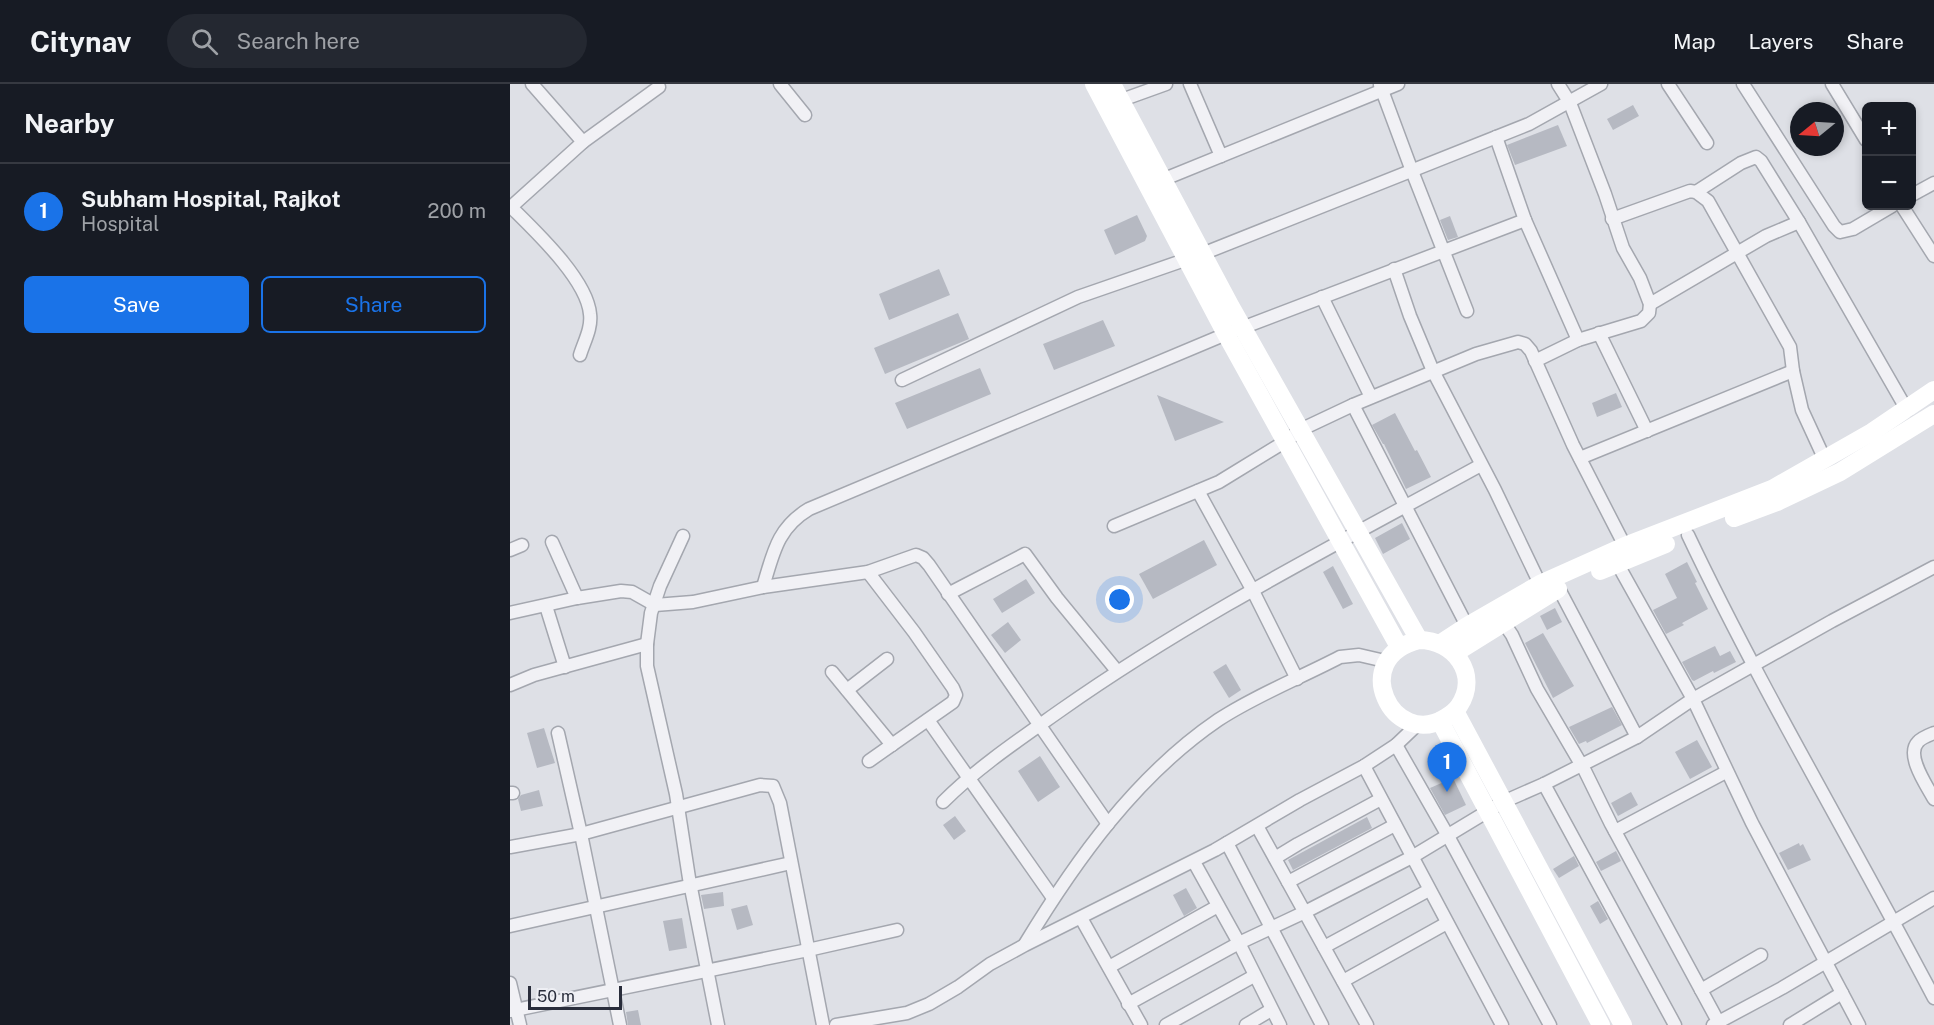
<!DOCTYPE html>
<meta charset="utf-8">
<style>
body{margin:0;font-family:"Public Sans",sans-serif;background:#242831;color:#f1f3f6}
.controls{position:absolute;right:18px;top:18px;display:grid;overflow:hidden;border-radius:9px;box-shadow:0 3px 9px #0003}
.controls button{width:54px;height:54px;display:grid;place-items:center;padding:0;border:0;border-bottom:2px solid #363941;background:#171b24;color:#f1f3f6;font:30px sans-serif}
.compass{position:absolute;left:1280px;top:18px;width:54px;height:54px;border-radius:50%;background:#171b24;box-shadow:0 3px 9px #0003;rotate:252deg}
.scale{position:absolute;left:18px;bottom:15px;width:94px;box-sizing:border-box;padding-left:6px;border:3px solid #292d3b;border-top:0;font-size:16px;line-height:21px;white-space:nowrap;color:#292d3b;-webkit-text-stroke:4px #eeeff4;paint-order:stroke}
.you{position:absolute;left:610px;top:516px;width:21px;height:21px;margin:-15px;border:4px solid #fff;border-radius:50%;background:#1a73e8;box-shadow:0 0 0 9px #1a73e833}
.badge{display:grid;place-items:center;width:39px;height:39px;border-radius:50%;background:#1a73e8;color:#fff;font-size:20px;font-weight:700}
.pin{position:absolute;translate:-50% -50px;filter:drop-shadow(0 2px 3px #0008)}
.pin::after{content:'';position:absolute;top:32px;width:21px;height:18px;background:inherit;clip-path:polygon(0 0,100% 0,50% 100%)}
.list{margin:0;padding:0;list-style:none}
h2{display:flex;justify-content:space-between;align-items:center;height:78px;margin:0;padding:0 24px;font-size:26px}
h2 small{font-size:20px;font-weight:400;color:#9ea1a6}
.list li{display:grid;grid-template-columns:39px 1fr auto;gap:18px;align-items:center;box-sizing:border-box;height:96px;padding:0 24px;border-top:2px solid #363941}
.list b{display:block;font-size:22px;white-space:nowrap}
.list p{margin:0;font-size:20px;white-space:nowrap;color:#9ea1a6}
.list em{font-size:20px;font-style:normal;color:#9ea1a6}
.actions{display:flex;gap:12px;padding:18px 24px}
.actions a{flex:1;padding:14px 0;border:2px solid #1a73e8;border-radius:9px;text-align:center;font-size:21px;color:#1a73e8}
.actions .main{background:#1a73e8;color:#fff}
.icon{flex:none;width:33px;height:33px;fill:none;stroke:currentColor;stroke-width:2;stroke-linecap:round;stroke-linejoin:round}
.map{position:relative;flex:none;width:1424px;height:941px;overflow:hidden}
header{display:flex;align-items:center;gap:36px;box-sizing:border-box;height:84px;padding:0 30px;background:#171b24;border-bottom:2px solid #363941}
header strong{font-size:28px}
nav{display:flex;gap:33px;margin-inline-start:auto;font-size:21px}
.search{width:420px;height:54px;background:#242831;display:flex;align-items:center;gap:15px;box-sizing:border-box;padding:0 21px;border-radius:33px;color:#9ea1a6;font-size:22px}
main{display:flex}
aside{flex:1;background:#171b24}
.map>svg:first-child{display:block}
.building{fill:#b6b9c2}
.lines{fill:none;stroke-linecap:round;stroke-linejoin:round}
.minor-casing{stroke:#a4a7af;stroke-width:15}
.minor{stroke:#f1f1f5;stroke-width:12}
.secondary{stroke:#fff;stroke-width:18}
</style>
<header>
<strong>Citynav</strong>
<div class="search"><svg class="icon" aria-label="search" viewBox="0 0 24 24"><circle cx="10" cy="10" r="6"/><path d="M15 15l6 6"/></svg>Search here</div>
<nav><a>Map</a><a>Layers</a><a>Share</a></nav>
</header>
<main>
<aside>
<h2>Nearby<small></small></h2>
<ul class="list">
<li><span class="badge">1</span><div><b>Subham Hospital, Rajkot</b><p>Hospital</p></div><em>200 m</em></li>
</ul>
<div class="actions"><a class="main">Save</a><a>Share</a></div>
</aside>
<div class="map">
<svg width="1424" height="941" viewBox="0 0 1424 941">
<rect width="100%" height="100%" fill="#dee0e6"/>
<g class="building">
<polygon points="1123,21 1129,32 1103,46 1097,35"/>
<polygon points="1048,41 1057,62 1005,81 997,61"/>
<polygon points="627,131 637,152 635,157 605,171 594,146"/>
<polygon points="940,132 948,153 938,156 930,136"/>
<polygon points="429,185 440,211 379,236 369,210"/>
<polygon points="448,229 459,255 375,290 364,264"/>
<polygon points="593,236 605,262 544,286 533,260"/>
<polygon points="470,284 481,310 397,345 385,319"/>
<polygon points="1106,309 1112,323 1087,333 1082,319"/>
<polygon points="647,311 714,338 665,357"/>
<polygon points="885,329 905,367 907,366 921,393 896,405 874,360 873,360 862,341"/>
<polygon points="892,439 900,455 873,470 865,454"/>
<polygon points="694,456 707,481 643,515 629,490"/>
<polygon points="1177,478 1187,498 1185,499 1198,525 1172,539 1174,541 1156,550 1143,526 1167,514 1155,490"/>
<polygon points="823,482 843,520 833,525 813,488"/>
<polygon points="516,495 525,509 492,529 483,515"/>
<polygon points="1045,524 1052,538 1037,546 1030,532"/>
<polygon points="498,538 511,556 495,569 481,551"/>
<polygon points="1033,549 1064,602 1043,614 1015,559"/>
<polygon points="1205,562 1210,572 1220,567 1226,578 1204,589 1203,587 1184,597 1182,596 1172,578"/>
<polygon points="716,580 731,606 719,614 703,588"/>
<polygon points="1102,623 1112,641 1077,659 1076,657 1069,660 1059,643"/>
<polygon points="34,644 45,679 27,684 17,649"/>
<polygon points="1187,656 1202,683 1180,695 1165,668"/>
<polygon points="530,672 550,703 528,718 508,687"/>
<polygon points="943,694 956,721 935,731 920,704"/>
<polygon points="29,706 33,722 11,727 8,715 11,711"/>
<polygon points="1121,708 1128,721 1108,732 1101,719"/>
<polygon points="445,732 456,747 444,756 433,741"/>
<polygon points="857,733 862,744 783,786 778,776"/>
<polygon points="1289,759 1290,762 1293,760 1301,776 1278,786 1269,769"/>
<polygon points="1106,767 1111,777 1091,787 1086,778"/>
<polygon points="1064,772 1069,782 1049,794 1043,785"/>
<polygon points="676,804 687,824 674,832 663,811"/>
<polygon points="213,808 214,822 194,825 191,811"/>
<polygon points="1088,817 1098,835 1090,840 1080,822"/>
<polygon points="237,821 243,841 227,846 221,825"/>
<polygon points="172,834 177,864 159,867 153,837"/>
<polygon points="128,926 131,941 118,941 116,928"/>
</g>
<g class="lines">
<g class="minor-casing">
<g id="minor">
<polyline points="22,0 73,58"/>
<polyline points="270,0 295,31"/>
<polyline points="680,0 711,72"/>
<polyline points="1158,0 1197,59"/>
<polyline points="1233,0 1324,142 1330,148 1343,145 1382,122"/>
<polyline points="1322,0 1356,56"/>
<polyline points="870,1 902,87 957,227"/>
<polyline points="606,18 656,0"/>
<polyline points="986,53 1015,136 1068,256"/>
<polyline points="647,98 888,0"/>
<polyline points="1186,108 1231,79 1246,73 1251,77 1289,138 1397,326"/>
<polyline points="1402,111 1424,99"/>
<path d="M 0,122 C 24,146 77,195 80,230 C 82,244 74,258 70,271"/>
<polyline points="1392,122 1424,172"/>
<polyline points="1,123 73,58 149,3"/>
<polyline points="1102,135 1180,107 1186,108 1198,117 1280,263 1283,287 1292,326 1315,376"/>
<polyline points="884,185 900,232 923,287 985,406 1030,500"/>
<polyline points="812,213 861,313"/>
<polyline points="1140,220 1256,152 1289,138"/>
<polyline points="1089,249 1137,347"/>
<polyline points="1025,277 1068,256 1131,237 1139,229 1140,220 1130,194 1113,164 1095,110 1060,19 1048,0"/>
<polyline points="392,296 568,213 692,170 1019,40 1091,0"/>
<polyline points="843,321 957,542"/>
<polyline points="1070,374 1283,287"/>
<polyline points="688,407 743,507 787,595"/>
<polyline points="604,442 709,398 776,357 790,346 843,321 966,270 1008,258 1015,260 1021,267 1063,361 1118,468"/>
<path d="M 1178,451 C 1253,609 1343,759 1424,914"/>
<polyline points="173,452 150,502 141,529 137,560 137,582 166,710 179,794 208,941"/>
<polyline points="42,458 67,514"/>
<polyline points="0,466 12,461"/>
<polyline points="1107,479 1183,615 1242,739 1349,941"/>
<polyline points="358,488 404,548 443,604 446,611 443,618 359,677"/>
<path d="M 253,503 C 263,470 267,444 299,425 L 716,250 L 1015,136"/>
<polyline points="1049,505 1127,653"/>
<polyline points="438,510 515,470 547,514 607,587"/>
<polyline points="36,522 55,583"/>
<polyline points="0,529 67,514 111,507 122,508 145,521 183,518 253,503 358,488 406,471 413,474 419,481 598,740"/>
<polyline points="993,538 1002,551 1027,605 1075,687 1101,740 1210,941"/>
<polyline points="322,588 382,661"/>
<polyline points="0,601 24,591 137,560"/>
<polyline points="337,606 377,575"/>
<polyline points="418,636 543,814"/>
<polyline points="48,649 71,750 110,941"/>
<path d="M 1424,649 C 1419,651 1411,654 1408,658 C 1395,671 1417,702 1424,715"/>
<polyline points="886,661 938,752 1040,941"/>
<polyline points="854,682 992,941"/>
<polyline points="1034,700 1165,941"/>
<polyline points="0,709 3,709"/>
<path d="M 433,718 C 468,683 510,655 551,626 C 683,533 829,459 971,381"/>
<polyline points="747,742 857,941"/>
<polyline points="1105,747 1216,688"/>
<polyline points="717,759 812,941"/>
<polyline points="0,763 71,750 250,701 263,702 270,719 313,941"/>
<polyline points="765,774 788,760 871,715"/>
<polyline points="684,778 729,859 770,941"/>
<polyline points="778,798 885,741"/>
<polyline points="571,834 631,941"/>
<polyline points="0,842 281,779"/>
<path d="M 515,860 C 566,776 626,692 708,636 C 746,611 790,594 830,573 L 849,571 L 875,577"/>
<polyline points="814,863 919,806"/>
<polyline points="599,883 708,822"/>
<polyline points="833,897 937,839"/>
<polyline points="0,899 10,941"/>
<polyline points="1191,906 1251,871"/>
<polyline points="618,920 729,859 795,828 902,773 993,718 1034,700 1127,653 1183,615 1322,537 1424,483"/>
<polyline points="0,927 298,866 387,846"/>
<polyline points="326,941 397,929 419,920 448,903 480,880 515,861 705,766 790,716 854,682 886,661 908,640"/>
<polyline points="656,941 744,892"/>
<polyline points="736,941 761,926"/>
<polyline points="1203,941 1272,904 1424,814"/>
<polyline points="1280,941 1332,909"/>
</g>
</g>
<use href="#minor" class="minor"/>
<g class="secondary">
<polyline points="584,0 716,250 889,563"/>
<polyline points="602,0 721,223 909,556"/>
<polyline points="1224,434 1267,418 1330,388 1424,330"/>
<polyline points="1090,487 1156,460"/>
<path d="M 909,556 C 944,556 970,590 949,622 C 945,628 941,630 935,634 C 883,666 837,574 909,556 Z"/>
<polyline points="931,559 957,542 1030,500 1115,462 1262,405 1362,348 1424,306"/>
<polyline points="945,569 1048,505"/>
<polyline points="945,627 1113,941"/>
<polyline points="930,637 1091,941"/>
</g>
</g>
</svg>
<div class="controls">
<button>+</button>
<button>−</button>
</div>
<svg class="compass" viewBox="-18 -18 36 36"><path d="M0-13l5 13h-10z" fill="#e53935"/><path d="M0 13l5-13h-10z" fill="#9ea1a6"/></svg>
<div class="scale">50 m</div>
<div class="you"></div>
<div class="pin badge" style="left:937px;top:708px">1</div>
</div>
</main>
